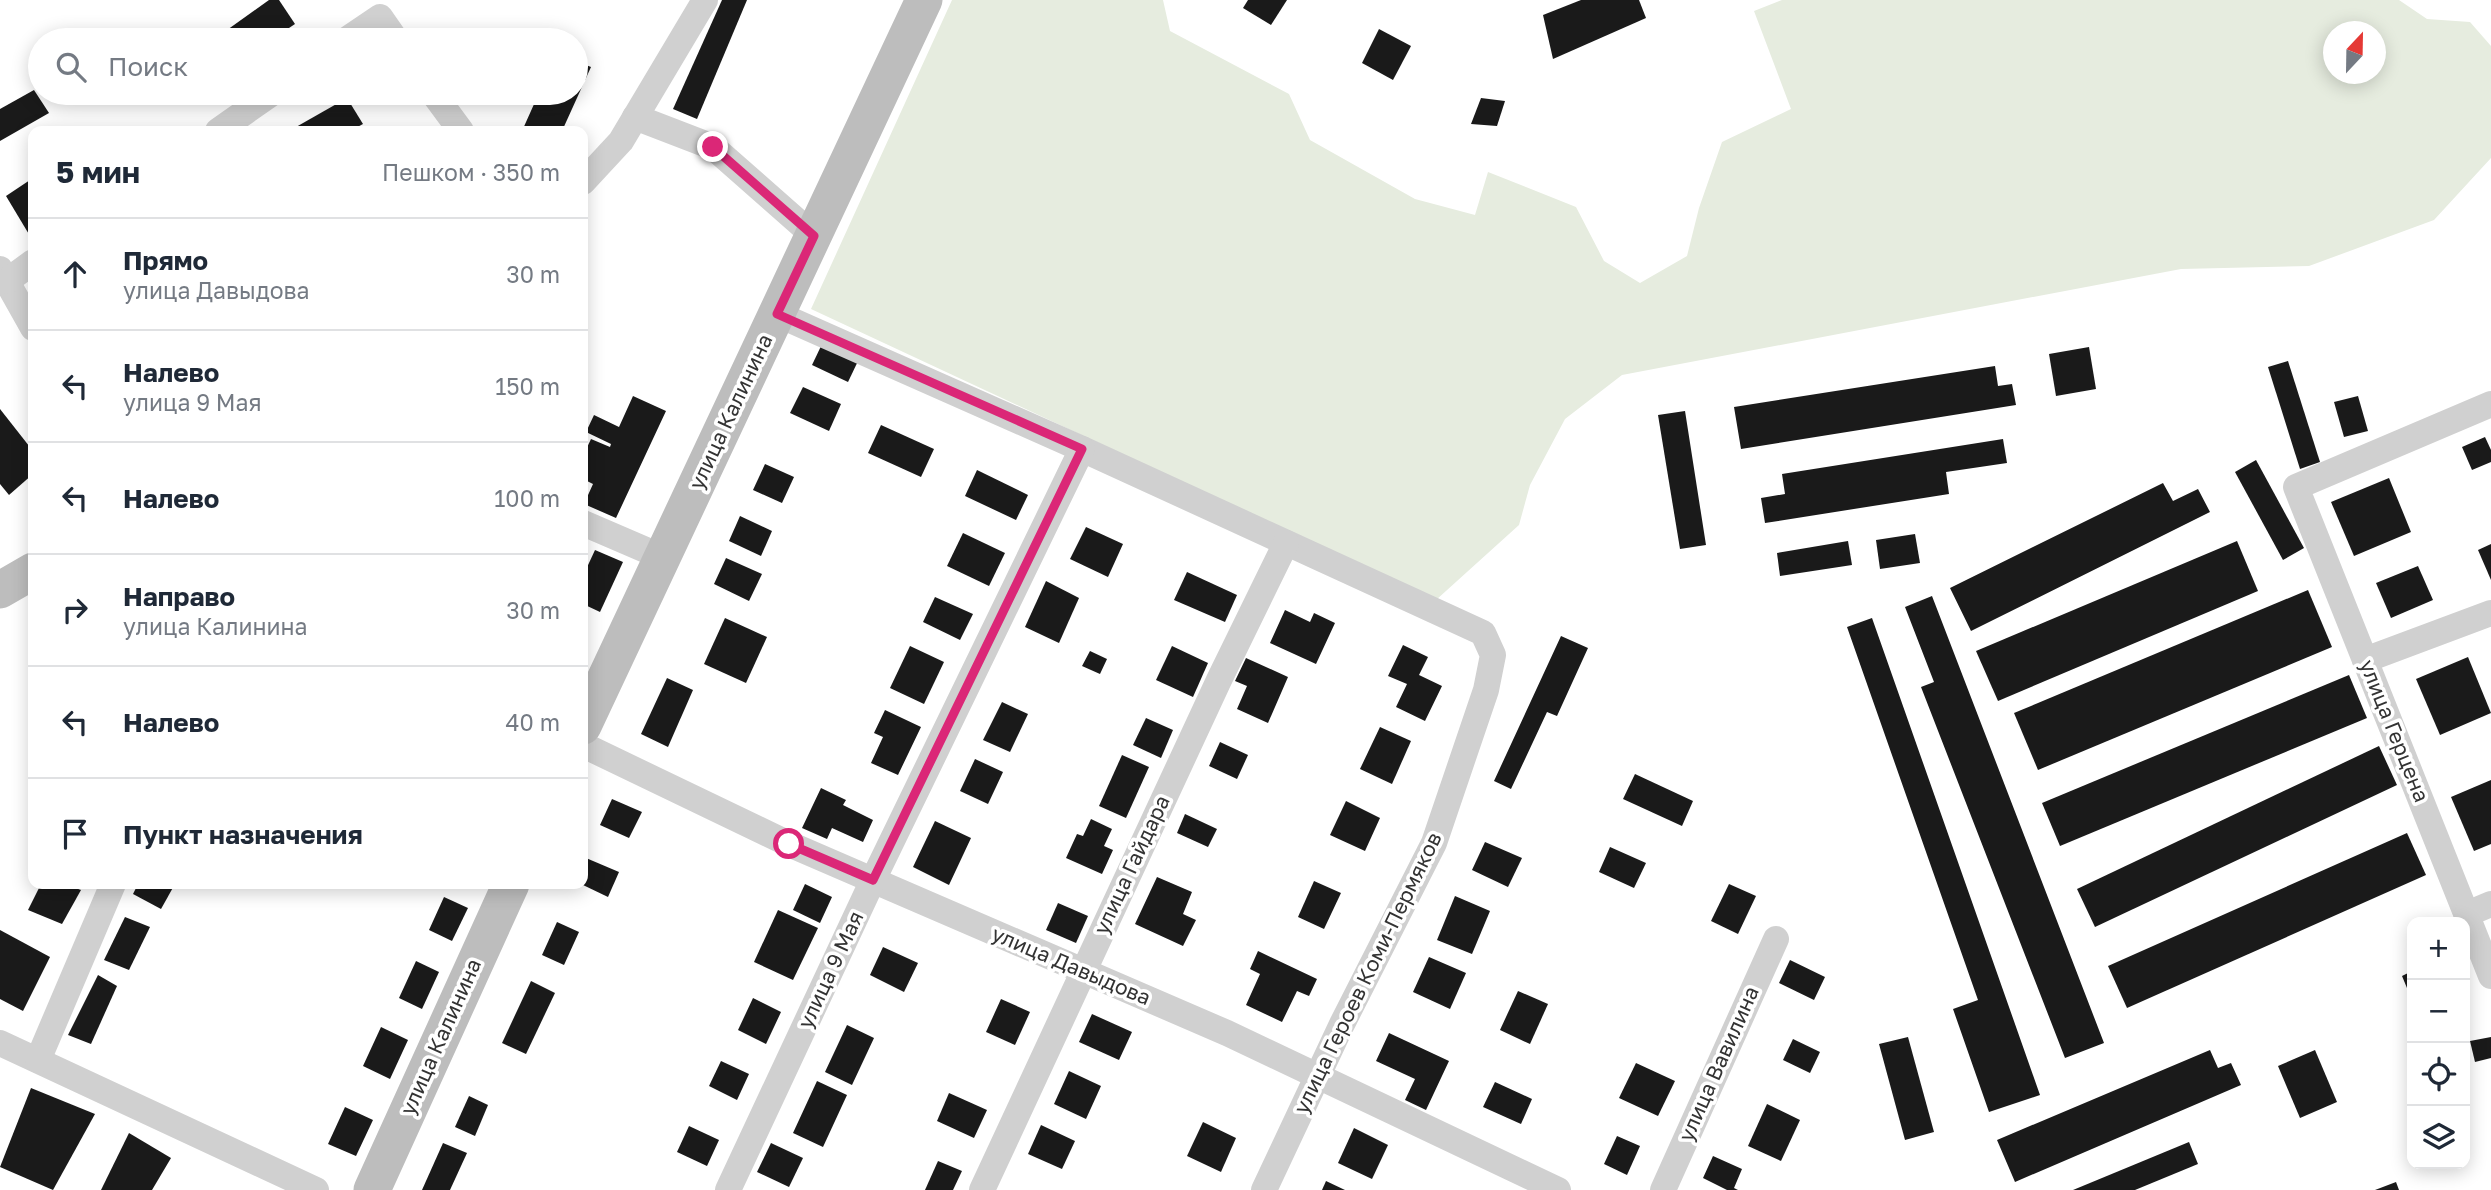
<!DOCTYPE html>
<html lang="ru">
<meta charset="utf-8">
<style>
body{margin:0;font-family:"Golos Text",sans-serif;background:#f2f2f3;color:#1f2937}
.controls{position:absolute;right:21px;bottom:21px;display:grid;overflow:hidden;border-radius:14px;box-shadow:0 4px 18px #0003}
.controls button{width:63px;height:63px;display:grid;place-items:center;padding:0;border:0;border-bottom:2px solid #e0e1e3;background:#fff;color:#1f2937;font:35px sans-serif}
.compass{position:absolute;left:2323px;top:21px;width:63px;height:63px;border-radius:50%;background:#fff;box-shadow:0 4px 18px #0003;rotate:22deg}
.stop{position:absolute;width:21px;height:21px;margin:-16px;border:5px solid #db2777;border-radius:50%;background:#fff}
.stop.end{background:#db2777;border-color:#fff;box-shadow:0 2px 7px #0008}
.list{margin:0;padding:0;list-style:none}
h2{display:flex;justify-content:space-between;align-items:center;height:91px;margin:0;padding:0 28px;font-size:30px}
h2 small{font-size:23px;font-weight:400;color:#747a83}
.list li{display:grid;grid-template-columns:46px 1fr auto;gap:21px;align-items:center;box-sizing:border-box;height:112px;padding:0 28px;border-top:2px solid #e0e1e3}
.list b{display:block;font-size:26px;white-space:nowrap}
.list p{margin:0;font-size:23px;white-space:nowrap;color:#747a83}
.list em{font-size:23px;font-style:normal;color:#747a83}
.icon{flex:none;width:38px;height:38px;fill:none;stroke:currentColor;stroke-width:2;stroke-linecap:round;stroke-linejoin:round}
.map{position:relative;flex:none;width:2491px;height:1190px;overflow:hidden}
.search{position:absolute;background:#fff;box-shadow:0 4px 18px #0003;left:28px;top:28px;width:560px;height:77px;display:flex;align-items:center;gap:18px;box-sizing:border-box;padding:0 24px;border-radius:38px;color:#747a83;font-size:26px}
.panel{position:absolute;background:#fff;box-shadow:0 4px 18px #0003;left:28px;top:126px;width:560px;height:763px;border-radius:14px}
.map>svg:first-child{display:block}
.green{fill:#e6ecdf;fill-rule:evenodd}
.building{fill:#1a1a1a}
.lines{fill:none;stroke-linecap:round;stroke-linejoin:round}
.street{stroke:#d0d0d0;stroke-width:26}
.secondary{stroke:#bdbdbd;stroke-width:37}
.route{stroke:#db2777;stroke-width:9}
.labels{text-anchor:middle;stroke-width:7;stroke-linejoin:round;paint-order:stroke}
.street-label{font-size:21px;fill:#333;stroke:#fff}
</style>
<div class="map">
<svg width="2491" height="1190" viewBox="0 0 2491 1190">
<rect width="100%" height="100%" fill="#fff"/>
<path class="green" d="M 952,0 L 1163,0 L 1170,31 L 1289,94 L 1310,140 L 1415,199 L 1475,215 L 1488,172 L 1576,207 L 1604,261 L 1640,283 L 1687,256 L 1699,208 L 1722,142 L 1791,109 L 1754,11 L 1782,0 L 2399,0 L 2427,19 L 2470,22 L 2491,46 L 2491,158 L 2434,220 L 2309,266 L 2181,269 L 1622,375 L 1565,419 L 1530,485 L 1519,525 L 1436,600 L 811,309 ZM 2334,32 L 2376,32 L 2376,74 L 2334,74 Z"/>
<g class="building">
<polygon points="269,0 279,0 295,24 271,40 213,40"/>
<polygon points="722,0 747,0 697,119 673,109"/>
<polygon points="1248,0 1287,0 1271,25 1243,8"/>
<polygon points="1581,0 1639,0 1646,18 1553,59 1543,15"/>
<polygon points="1379,29 1411,46 1393,80 1362,63"/>
<polygon points="576,61 591,67 562,131 522,131 539,93 576,93"/>
<polygon points="34,90 49,113 0,141 0,109"/>
<polygon points="347,98 363,124 350,131 289,131"/>
<polygon points="1481,98 1505,101 1497,126 1471,124"/>
<polygon points="33,178 33,233 30,236 6,196"/>
<polygon points="823,342 859,359 848,382 812,365"/>
<polygon points="2089,347 2096,389 2056,396 2049,354"/>
<polygon points="2288,361 2320,462 2300,469 2268,367"/>
<polygon points="1995,366 1998,386 2012,384 2016,405 1741,449 1734,407"/>
<polygon points="803,387 841,404 829,431 790,413"/>
<polygon points="633,396 666,411 616,518 584,504 593,484 583,479 583,456 591,439 610,447 611,444 586,432 594,415 619,427"/>
<polygon points="2358,396 2368,431 2344,437 2334,402"/>
<polygon points="0,409 33,451 33,474 9,495 0,484"/>
<polygon points="1685,411 1706,545 1680,549 1658,415"/>
<polygon points="881,425 934,449 921,477 868,453"/>
<polygon points="2485,437 2491,450 2491,462 2472,470 2462,447"/>
<polygon points="2003,439 2007,463 1946,472 1949,494 1765,523 1761,498 1785,494 1782,474"/>
<polygon points="2256,460 2304,548 2283,560 2235,472"/>
<polygon points="765,464 794,477 782,503 753,490"/>
<polygon points="977,470 1028,495 1016,520 965,496"/>
<polygon points="2389,478 2411,532 2354,556 2331,502"/>
<polygon points="2163,483 2173,501 2198,489 2210,512 1971,631 1950,588"/>
<polygon points="740,516 772,531 761,556 729,541"/>
<polygon points="1086,527 1123,544 1108,577 1070,559"/>
<polygon points="963,533 1005,553 989,586 947,566"/>
<polygon points="1915,534 1920,563 1880,569 1876,540"/>
<polygon points="1848,541 1852,565 1780,576 1777,553"/>
<polygon points="2237,541 2258,591 1998,701 1976,651"/>
<polygon points="2491,544 2491,580 2478,550"/>
<polygon points="595,550 623,562 600,612 583,604 583,576"/>
<polygon points="726,558 762,574 749,601 714,584"/>
<polygon points="2418,566 2433,600 2391,618 2376,583"/>
<polygon points="1187,572 1237,595 1225,622 1174,600"/>
<polygon points="1046,581 1079,598 1059,643 1025,627"/>
<polygon points="2308,590 2332,647 2038,770 2014,713"/>
<polygon points="1932,596 2104,1043 2065,1058 1921,687 1934,682 1905,607"/>
<polygon points="935,597 973,614 960,640 923,622"/>
<polygon points="1285,610 1310,622 1314,613 1335,623 1316,664 1270,643"/>
<polygon points="725,618 767,637 746,683 704,664"/>
<polygon points="1872,618 2040,1095 1989,1112 1953,1009 1978,1000 1847,627"/>
<polygon points="1561,636 1588,648 1557,716 1547,712 1511,789 1494,781"/>
<polygon points="1403,645 1428,657 1419,675 1442,686 1425,721 1396,707 1407,684 1388,676"/>
<polygon points="910,646 944,662 924,704 890,688"/>
<polygon points="1172,646 1208,663 1193,697 1156,680"/>
<polygon points="1090,651 1107,659 1100,674 1082,666"/>
<polygon points="2468,657 2491,713 2440,735 2416,679"/>
<polygon points="1246,658 1288,677 1268,723 1237,709 1247,686 1235,681"/>
<polygon points="2349,675 2367,718 2060,846 2042,803"/>
<polygon points="667,678 693,690 668,747 641,734"/>
<polygon points="1002,702 1028,714 1010,752 983,740"/>
<polygon points="885,710 921,727 898,775 871,763 883,737 874,733"/>
<polygon points="1146,718 1173,730 1161,758 1133,745"/>
<polygon points="1380,727 1411,741 1392,784 1360,769"/>
<polygon points="1220,742 1248,755 1237,779 1209,766"/>
<polygon points="2379,746 2397,785 2095,927 2077,889"/>
<polygon points="1122,755 1149,767 1126,818 1099,806"/>
<polygon points="975,759 1003,772 988,804 960,791"/>
<polygon points="1635,774 1693,801 1682,826 1623,799"/>
<polygon points="2491,780 2491,844 2474,851 2451,797"/>
<polygon points="821,788 846,800 843,805 873,820 863,842 832,828 827,839 802,828"/>
<polygon points="612,799 642,812 629,838 600,825"/>
<polygon points="1346,801 1380,818 1365,851 1330,835"/>
<polygon points="1185,814 1217,829 1208,847 1177,833"/>
<polygon points="1091,819 1112,829 1104,846 1113,850 1102,874 1066,858 1077,834 1083,836"/>
<polygon points="935,821 971,838 949,885 913,867"/>
<polygon points="2407,833 2426,875 2127,1008 2108,966"/>
<polygon points="1485,842 1522,858 1508,887 1472,870"/>
<polygon points="1610,847 1646,863 1634,888 1599,872"/>
<polygon points="586,858 619,872 608,897 583,885 583,866"/>
<polygon points="1157,877 1192,892 1183,914 1196,920 1183,946 1135,924"/>
<polygon points="1314,881 1341,893 1324,929 1298,917"/>
<polygon points="41,884 65,884 81,890 62,924 28,910"/>
<polygon points="138,884 175,884 161,909 133,894"/>
<polygon points="805,884 832,897 820,923 793,910"/>
<polygon points="1729,884 1756,896 1738,934 1711,921"/>
<polygon points="1455,896 1490,911 1472,954 1437,940"/>
<polygon points="444,897 468,908 452,941 429,930"/>
<polygon points="1058,903 1088,916 1076,943 1046,930"/>
<polygon points="778,910 818,928 793,980 754,962"/>
<polygon points="125,917 150,927 129,970 104,960"/>
<polygon points="557,922 579,932 564,965 542,955"/>
<polygon points="0,930 50,957 23,1011 0,999"/>
<polygon points="883,947 918,963 904,992 870,975"/>
<polygon points="1258,951 1317,979 1309,996 1297,991 1282,1022 1246,1005 1260,974 1250,969"/>
<polygon points="1429,957 1466,973 1450,1009 1413,992"/>
<polygon points="1790,960 1825,977 1814,1000 1779,983"/>
<polygon points="416,961 439,972 422,1009 399,998"/>
<polygon points="2412,971 2412,1000 2402,976"/>
<polygon points="98,975 117,986 91,1044 68,1035"/>
<polygon points="531,981 555,993 526,1054 502,1043"/>
<polygon points="1518,991 1548,1004 1530,1044 1500,1030"/>
<polygon points="753,998 781,1012 766,1044 738,1030"/>
<polygon points="1001,999 1030,1012 1015,1045 986,1032"/>
<polygon points="1092,1014 1132,1032 1119,1060 1079,1042"/>
<polygon points="847,1025 874,1038 852,1085 825,1072"/>
<polygon points="381,1027 408,1040 390,1079 363,1066"/>
<polygon points="1389,1033 1449,1061 1426,1110 1405,1100 1415,1079 1376,1061"/>
<polygon points="1908,1037 1934,1132 1905,1140 1879,1044"/>
<polygon points="2491,1037 2491,1058 2475,1062 2470,1041"/>
<polygon points="1793,1039 1820,1052 1810,1073 1783,1060"/>
<polygon points="2210,1050 2218,1068 2231,1063 2241,1085 2015,1182 1997,1140"/>
<polygon points="2315,1050 2337,1102 2300,1118 2278,1066"/>
<polygon points="721,1061 749,1074 737,1100 709,1086"/>
<polygon points="1636,1063 1675,1081 1658,1116 1619,1098"/>
<polygon points="1069,1071 1101,1086 1086,1119 1054,1104"/>
<polygon points="817,1081 847,1095 823,1147 793,1133"/>
<polygon points="1495,1082 1532,1099 1521,1124 1483,1107"/>
<polygon points="31,1088 95,1114 53,1190 0,1167"/>
<polygon points="949,1093 987,1110 974,1138 937,1121"/>
<polygon points="469,1096 488,1105 475,1136 455,1127"/>
<polygon points="1767,1104 1800,1120 1781,1161 1748,1146"/>
<polygon points="345,1107 373,1120 356,1156 328,1144"/>
<polygon points="1203,1122 1236,1138 1221,1172 1187,1156"/>
<polygon points="1041,1125 1075,1141 1062,1169 1028,1154"/>
<polygon points="689,1126 719,1140 707,1166 677,1152"/>
<polygon points="1354,1128 1388,1145 1372,1179 1338,1163"/>
<polygon points="129,1133 171,1158 152,1190 101,1190"/>
<polygon points="1617,1136 1640,1146 1627,1175 1604,1164"/>
<polygon points="2189,1142 2198,1164 2135,1190 2073,1190"/>
<polygon points="443,1143 467,1153 450,1190 422,1190"/>
<polygon points="771,1143 803,1158 789,1187 757,1172"/>
<polygon points="1713,1156 1742,1169 1734,1188 1738,1190 1727,1190 1703,1178"/>
<polygon points="938,1161 962,1171 953,1190 925,1190"/>
<polygon points="1326,1181 1345,1190 1322,1190"/>
<polygon points="2396,1182 2399,1190 2375,1190"/>
</g>
<g class="lines">
<g class="street">
<polyline points="346,40 380,17 396,40"/>
<polyline points="433,93 461,131"/>
<polyline points="635,117 713,147 814,236"/>
<polyline points="218,131 272,93"/>
<polyline points="583,182 621,141 705,0"/>
<polyline points="0,269 33,328"/>
<polyline points="7,281 33,262"/>
<polyline points="777,314 1082,449 1483,633 1493,655 1486,690 1434,843 1342,1024 1264,1190"/>
<polyline points="2491,404 2296,487 2491,976"/>
<polyline points="583,523 662,557"/>
<polyline points="2365,660 2491,613"/>
<polyline points="583,745 789,844 1227,1033 1558,1190"/>
<polyline points="2467,914 2491,904"/>
<polyline points="0,1043 316,1190"/>
<polyline points="38,1060 113,884"/>
<polyline points="728,1190 873,880 1082,449"/>
<polyline points="982,1190 1219,680 1286,543"/>
<polyline points="1663,1190 1776,939"/>
</g>
<g class="secondary">
<polyline points="0,590 33,571"/>
<polyline points="583,726 924,0"/>
<polyline points="372,1190 511,884"/>
</g>
</g>
<g class="lines">
<polyline class="route" points="713,147 814,236 777,314 1082,449 873,880 789,844"/>
</g>
<g class="labels">
<g class="street-label">
<text transform="translate(731 412) rotate(-65)" y="7">улица Калинина</text>
<text transform="translate(2394 731) rotate(68)" y="7">улица Герцена</text>
<text transform="translate(1132 865) rotate(-65)" y="7">улица Гайдара</text>
<text transform="translate(1071 966) rotate(23)" y="7">улица Давыдова</text>
<text transform="translate(831 970) rotate(-65)" y="7">улица 9 Мая</text>
<text transform="translate(1368 973) rotate(-64)" y="7">улица Героев Коми-Пермяков</text>
<text transform="translate(441 1037) rotate(-66)" y="7">улица Калинина</text>
<text transform="translate(1719 1064) rotate(-66)" y="7">улица Вавилина</text>
</g>
</g>
</svg>
<div class="controls">
<button>+</button>
<button>−</button>
<button><svg class="icon" aria-label="locate" viewBox="0 0 24 24"><circle cx="12" cy="12" r="6"/><path d="M12 2v4M12 18v4M2 12h4M18 12h4"/></svg></button>
<button><svg class="icon" aria-label="layers" viewBox="0 0 24 24"><path d="M12 4l9 5-9 5-9-5zM3 14l9 5 9-5"/></svg></button>
</div>
<svg class="compass" viewBox="-18 -18 36 36"><path d="M0-13l5 13h-10z" fill="#e53935"/><path d="M0 13l5-13h-10z" fill="#747a83"/></svg>
<div class="stop" style="left:789px;top:844px"></div>
<div class="stop end" style="left:713px;top:147px"></div>
<div class="search"><svg class="icon" aria-label="search" viewBox="0 0 24 24"><circle cx="10" cy="10" r="6"/><path d="M15 15l6 6"/></svg>Поиск</div>
<section class="panel">
<h2>5 мин<small>Пешком · 350 m</small></h2>
<ul class="list">
<li><svg class="icon" aria-label="ahead" viewBox="0 0 24 24"><path d="M12 20V5M6 11l6-6 6 6"/></svg><div><b>Прямо</b><p>улица Давыдова</p></div><em>30 m</em></li>
<li><svg class="icon" aria-label="left" viewBox="0 0 24 24"><path d="M17 20v-9H6M10 6l-5 5 5 5"/></svg><div><b>Налево</b><p>улица 9 Мая</p></div><em>150 m</em></li>
<li><svg class="icon" aria-label="left" viewBox="0 0 24 24"><path d="M17 20v-9H6M10 6l-5 5 5 5"/></svg><div><b>Налево</b></div><em>100 m</em></li>
<li><svg class="icon" aria-label="right" viewBox="0 0 24 24"><path d="M7 20v-9h11M14 6l5 5-5 5"/></svg><div><b>Направо</b><p>улица Калинина</p></div><em>30 m</em></li>
<li><svg class="icon" aria-label="left" viewBox="0 0 24 24"><path d="M17 20v-9H6M10 6l-5 5 5 5"/></svg><div><b>Налево</b></div><em>40 m</em></li>
<li><svg class="icon" aria-label="arrive" viewBox="0 0 24 24"><path d="M6 21V4h12l-3 4 3 4H6"/></svg><div><b>Пункт назначения</b></div></li>
</ul>
</section>
</div>
